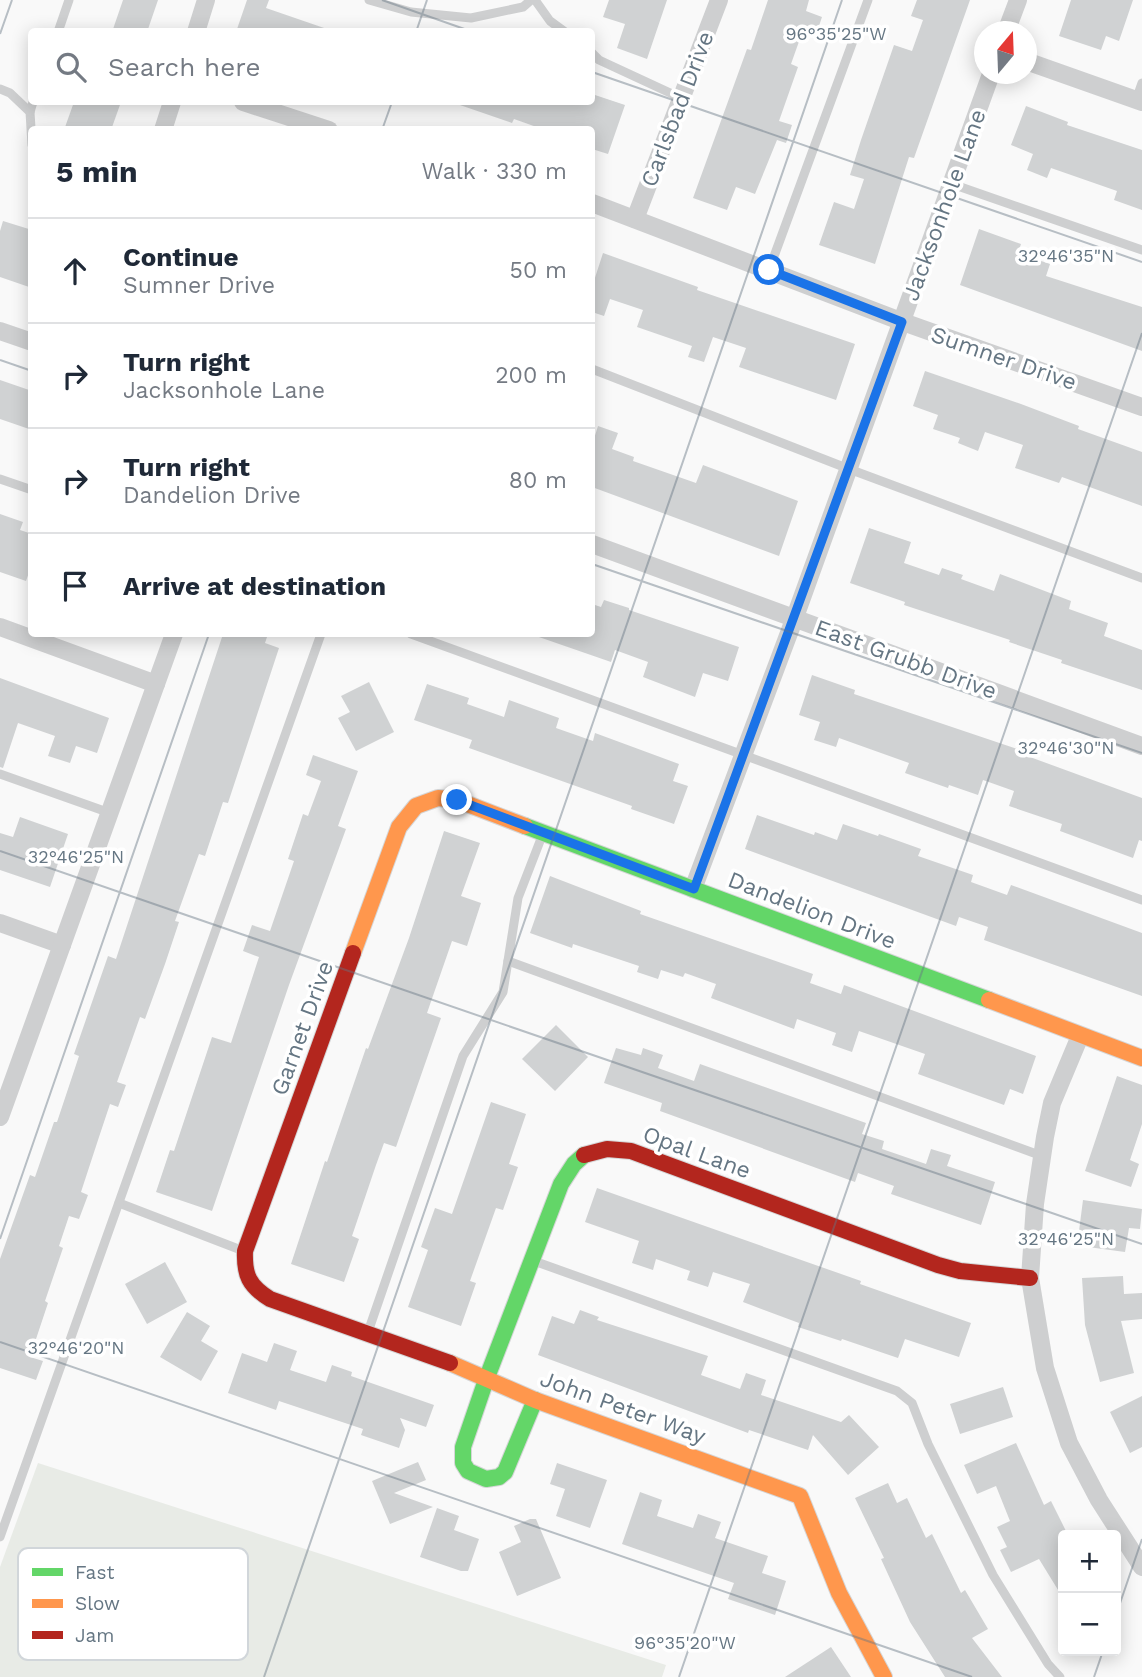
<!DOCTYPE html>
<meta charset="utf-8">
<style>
body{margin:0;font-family:"Work Sans",sans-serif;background:#f2f2f3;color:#1f2937}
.controls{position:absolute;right:21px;bottom:21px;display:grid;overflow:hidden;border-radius:7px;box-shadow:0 4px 18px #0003}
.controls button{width:63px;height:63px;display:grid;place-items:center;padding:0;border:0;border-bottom:2px solid #e0e1e3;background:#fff;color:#1f2937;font:35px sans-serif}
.compass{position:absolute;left:974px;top:21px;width:63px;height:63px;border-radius:50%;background:#fff;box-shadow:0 4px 18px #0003;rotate:19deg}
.stop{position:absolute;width:21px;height:21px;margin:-16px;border:5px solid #1a73e8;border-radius:50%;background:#fff}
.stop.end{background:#1a73e8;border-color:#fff;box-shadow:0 2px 7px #0008}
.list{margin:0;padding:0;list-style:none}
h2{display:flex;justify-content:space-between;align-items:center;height:91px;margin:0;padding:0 28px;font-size:30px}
h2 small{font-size:23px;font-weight:400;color:#747a83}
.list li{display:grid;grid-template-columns:46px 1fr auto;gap:21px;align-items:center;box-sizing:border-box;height:105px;padding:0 28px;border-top:2px solid #e0e1e3}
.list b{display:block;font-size:26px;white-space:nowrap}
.list p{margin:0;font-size:23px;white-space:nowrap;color:#747a83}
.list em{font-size:23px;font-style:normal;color:#747a83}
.icon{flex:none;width:38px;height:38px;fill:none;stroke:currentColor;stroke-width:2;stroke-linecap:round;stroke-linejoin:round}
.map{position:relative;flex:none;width:1142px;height:1677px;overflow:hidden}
.search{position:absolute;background:#fff;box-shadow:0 4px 18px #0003;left:28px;top:28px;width:567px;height:77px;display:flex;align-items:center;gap:18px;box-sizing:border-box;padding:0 24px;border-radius:7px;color:#747a83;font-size:26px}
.panel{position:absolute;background:#fff;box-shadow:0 4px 18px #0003;left:28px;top:126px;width:567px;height:511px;border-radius:7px}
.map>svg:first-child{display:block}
.green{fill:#e8ebe6}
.building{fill:#d0d2d3}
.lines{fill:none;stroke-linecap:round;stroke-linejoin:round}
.fast-casing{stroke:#d5d6d7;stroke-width:18}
.slow-casing{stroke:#d5d6d7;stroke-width:18}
.jam-casing{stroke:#d5d6d7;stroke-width:18}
.lane{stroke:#cecfd0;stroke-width:9}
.street{stroke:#cecfd0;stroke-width:18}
.fast{stroke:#63d668;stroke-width:16}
.slow{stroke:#ff974d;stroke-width:16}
.jam{stroke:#b3261e;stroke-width:16}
.route{stroke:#1a73e8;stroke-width:9}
.ticks{fill:none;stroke:#657683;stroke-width:2;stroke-opacity:0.45}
.labels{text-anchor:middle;stroke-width:7;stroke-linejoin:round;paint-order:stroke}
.street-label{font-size:23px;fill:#657683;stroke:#fff}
.key{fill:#fff;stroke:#d1d6da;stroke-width:2}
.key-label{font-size:19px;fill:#657683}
.ticks-label{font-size:18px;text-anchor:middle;fill:#657683;stroke:#fff;stroke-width:7;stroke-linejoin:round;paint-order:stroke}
</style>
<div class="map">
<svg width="1142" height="1677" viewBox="0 0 1142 1677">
<rect width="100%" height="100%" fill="#f9f9f9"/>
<polygon class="green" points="38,1463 666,1665 662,1677 0,1677 0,1567"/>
<g class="building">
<polygon points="123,0 158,0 147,32 112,32"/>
<polygon points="247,0 269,0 266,8 327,29 326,32 236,32"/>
<polygon points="609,0 667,0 647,59 617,48 625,24 603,17"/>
<polygon points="768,0 809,0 806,11 822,17 815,38 802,33 791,64 798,67 779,121 792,125 786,143 777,140 755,194 736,187 727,210 693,198 747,49 751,50"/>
<polygon points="917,0 970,0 914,158 909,157 875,264 819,245 834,202 854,209 864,179 850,175 861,140 894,45 912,51 923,20 911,16"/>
<polygon points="1071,0 1133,0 1119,41 1106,36 1101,50 1059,36"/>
<polygon points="592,94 625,105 608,154 592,149 592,130 545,130 514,119 512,123 457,104 458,102 592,102"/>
<polygon points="74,102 121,102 111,130 64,130"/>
<polygon points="1026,106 1068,122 1067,125 1142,150 1142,210 1114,200 1117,191 1051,168 1047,178 1027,170 1033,154 1011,145"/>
<polygon points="3,221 32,230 32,288 0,277 0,231"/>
<polygon points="979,229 1021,244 1018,253 1050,264 1046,276 1142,307 1142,351 960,285"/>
<polygon points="603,253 698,287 697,290 855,344 836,400 739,367 746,348 713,337 704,362 688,357 692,346 637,327 643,310 610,299 604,316 592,312 592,287"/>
<polygon points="925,371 1021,404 1079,426 1078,429 1142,452 1142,506 1062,477 1059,483 1015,468 1023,445 985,432 978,451 958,443 960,438 933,429 938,415 913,406"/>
<polygon points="0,380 32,391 32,430 0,419"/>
<polygon points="598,426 618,433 612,449 634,457 633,461 696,483 703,465 798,501 779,556 592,487 592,445"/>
<polygon points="0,514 23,522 20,530 32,534 32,564 26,581 0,572"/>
<polygon points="869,528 911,542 904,563 939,575 942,568 963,575 961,579 994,591 1000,574 1071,601 1069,609 1108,623 1104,636 1142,650 1142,690 1061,663 1062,660 1009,642 1010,640 904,605 905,602 850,583"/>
<polygon points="604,600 629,608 629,610 739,647 728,681 703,673 695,697 643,677 648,662 615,650 611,662 536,636 537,634 592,634 592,604 601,607"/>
<polygon points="223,634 268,634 265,643 279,648 228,803 223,802 205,856 199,854 175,921 179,922 165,964 145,1019 140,1017 117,1082 126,1085 118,1107 110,1104 99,1137 81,1192 88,1195 79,1219 69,1216 59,1246 63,1248 45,1301 48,1303 30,1357 43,1361 36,1380 0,1368 0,1259 30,1175 35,1177 54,1122 57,1122 79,1056 74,1054 108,956 116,959"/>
<polygon points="812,675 855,690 854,694 1020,750 1019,753 1142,798 1142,841 1139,840 1133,858 1060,831 1062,824 1009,806 1014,791 983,780 978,795 949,785 948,788 905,773 909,763 839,738 836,747 814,740 820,722 799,715"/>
<polygon points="0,678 109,718 97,753 76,746 70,763 48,756 55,736 18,723 3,768 0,767"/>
<polygon points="369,682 394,732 356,751 338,718 350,712 341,696"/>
<polygon points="427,684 469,698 467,704 504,717 509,700 559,718 556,728 593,741 595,733 679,764 673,781 688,786 674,824 631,809 632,806 469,748 472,740 414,720"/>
<polygon points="313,755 358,771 338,826 346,829 289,985 212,1211 156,1192 170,1150 174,1151 212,1037 231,1043 259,957 243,951 252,925 270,931 294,861 288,859 303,814 308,816 321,781 306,775"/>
<polygon points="757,815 814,835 815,832 837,840 843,824 878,836 879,834 921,849 918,856 973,875 971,882 1007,895 1011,885 1142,933 1142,996 984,940 988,927 959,917 956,926 745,849"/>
<polygon points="20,817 68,834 50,887 0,870 0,833 13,837"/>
<polygon points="444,831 480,843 461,896 481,903 467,946 452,941 427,1013 441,1018 396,1147 384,1143 376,1165 352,1236 359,1239 344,1282 291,1264 325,1161 327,1162 366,1048 368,1049 409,938"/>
<polygon points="550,876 641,911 640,914 813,974 810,983 841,994 844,985 1036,1056 1023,1094 1010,1089 1004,1105 918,1074 925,1054 859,1031 852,1052 832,1045 836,1033 797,1019 794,1029 711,998 716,984 685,973 683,977 661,970 658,979 637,972 639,966 573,944 572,948 530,933"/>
<polygon points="556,1025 588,1057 555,1091 522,1059"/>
<polygon points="616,1048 641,1055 643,1048 663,1055 658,1068 694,1081 700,1064 866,1123 862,1134 884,1141 882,1149 926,1164 931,1149 951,1155 947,1166 995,1182 981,1225 891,1194 894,1186 858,1173 855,1182 660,1111 662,1103 604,1083"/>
<polygon points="1117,1076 1142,1085 1142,1124 1130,1160 1139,1164 1131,1187 1085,1171"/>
<polygon points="491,1102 526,1114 509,1164 518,1167 503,1210 496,1208 470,1281 476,1283 461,1326 408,1307 428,1250 421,1247 435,1208 452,1214"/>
<polygon points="597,1188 861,1281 860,1284 971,1323 959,1357 905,1339 898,1358 842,1339 841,1341 798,1327 799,1323 743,1302 750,1284 713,1272 708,1287 687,1280 690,1271 656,1259 653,1270 632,1263 639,1241 585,1222"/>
<polygon points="1083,1200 1142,1209 1140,1229 1129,1228 1125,1252 1088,1247 1090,1233 1079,1231"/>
<polygon points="165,1262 187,1302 147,1324 125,1284"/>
<polygon points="1123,1276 1124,1294 1142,1293 1142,1319 1121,1321 1134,1373 1100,1382 1085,1325 1082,1278"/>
<polygon points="580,1310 599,1317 597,1320 708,1356 701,1375 740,1389 746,1373 766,1380 761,1395 841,1422 849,1415 879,1447 848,1475 813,1435 808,1450 749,1430 748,1433 538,1355 552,1316 574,1324"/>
<polygon points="187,1312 210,1326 201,1341 218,1351 201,1381 160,1357"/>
<polygon points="274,1343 297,1351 290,1370 326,1382 332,1365 352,1372 351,1376 434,1405 426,1427 400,1418 405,1430 399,1448 361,1435 363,1429 279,1401 276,1410 228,1393 242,1353 267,1362"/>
<polygon points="1003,1387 1013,1417 960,1434 950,1404"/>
<polygon points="1142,1396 1142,1447 1130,1453 1110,1412"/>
<polygon points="1016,1443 1044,1505 1051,1501 1068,1535 1063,1535 1063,1598 1039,1559 1011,1572 1000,1550 1007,1547 997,1527 1010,1521 996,1486 977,1494 964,1465"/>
<polygon points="418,1462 426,1480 394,1493 433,1507 390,1524 372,1481"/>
<polygon points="557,1463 607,1480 590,1528 556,1516 565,1489 550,1484"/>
<polygon points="888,1483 897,1503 907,1498 926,1538 932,1534 961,1593 965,1590 988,1629 972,1638 1002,1677 945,1677 910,1622 881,1559 884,1558 855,1498"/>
<polygon points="640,1492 662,1500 657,1516 693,1528 698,1514 721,1522 715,1538 768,1556 762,1573 786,1581 775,1615 728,1599 734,1583 622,1544"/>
<polygon points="437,1508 459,1516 454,1530 479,1539 468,1571 461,1571 420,1557"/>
<polygon points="530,1519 536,1519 561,1578 517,1596 499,1552 521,1542 514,1526"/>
<polygon points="831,1647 851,1677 785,1677"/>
</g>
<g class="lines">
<g class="fast-casing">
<g id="fast">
<polyline points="525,826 989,1000"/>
<polyline points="535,1400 505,1472 499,1477 486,1479 468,1471 463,1463 463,1447 486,1380 561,1184 574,1164 584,1155"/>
</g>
</g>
<g class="slow-casing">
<g id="slow">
<polyline points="353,953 399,827 416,806 438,798 457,800 525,826"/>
<polyline points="989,1000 1142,1058"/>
<polyline points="450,1363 535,1400 800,1496 839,1593 884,1677"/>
</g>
</g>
<g class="jam-casing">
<g id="jam">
<path d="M 353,953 L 245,1251 C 244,1275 249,1286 270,1299 L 450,1363"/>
<polyline points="584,1155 607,1149 631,1151 938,1265 960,1271 1030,1278"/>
</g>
</g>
<g class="lane">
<polyline points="369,0 411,12 471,18 523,7 531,0"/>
<polyline points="535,0 550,21 565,32"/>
<polyline points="58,32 69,0"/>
<polyline points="592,53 599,60 681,98"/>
<polyline points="0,89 10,93 30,112 32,145"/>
<polyline points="1136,100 1142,83"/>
<polyline points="30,112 33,102"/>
<polyline points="952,184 1142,250"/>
<polyline points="769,270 868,0"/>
<polyline points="592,369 849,469 1142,578"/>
<polyline points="0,479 32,490"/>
<polyline points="411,634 1142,900"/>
<polyline points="0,774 110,813"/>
<polyline points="508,961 1042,1156"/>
<polyline points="119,1203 241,1250"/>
<polyline points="534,1261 897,1391 912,1403 928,1444 993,1575 1048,1664 1060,1677"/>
<polyline points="368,1332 463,1056 503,992 518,898 542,836"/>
<polyline points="0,1537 321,634"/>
</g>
<g class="street">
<polyline points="196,32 206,0"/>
<polyline points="1006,32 1018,0"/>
<polyline points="1026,61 1142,102"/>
<polyline points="243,102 329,130"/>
<polyline points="163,130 172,102"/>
<polyline points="592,203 903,322 1142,407"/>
<polyline points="635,219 719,0"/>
<polyline points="0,331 32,342"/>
<polyline points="592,544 1142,746"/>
<polyline points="0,627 156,684"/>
<polyline points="693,889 795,617 991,74"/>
<polyline points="0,923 62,945"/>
<polyline points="1080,1036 1052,1103 1045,1137 1035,1204 1030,1278 1045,1368 1069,1443 1099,1500 1142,1567"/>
<polyline points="0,1117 174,634"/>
</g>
<use href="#fast" class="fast"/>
<use href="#slow" class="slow"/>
<use href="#jam" class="jam"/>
</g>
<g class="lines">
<polyline class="route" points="457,800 694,889 902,322 769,270"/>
</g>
<path class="ticks" d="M 382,0 L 473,32M 416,32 L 427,0M 0,34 L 12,0M 592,72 L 1142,262M 382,130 L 392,102M 0,360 L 32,371M 592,564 L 1142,753M 0,851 L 1142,1244M 0,1239 L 209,634M 0,1342 L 972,1677M 1116,1615 L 1142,1539M 264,1677 L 842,0M 679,1677 L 1142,333M 1094,1677 L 1103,1651"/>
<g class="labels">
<g class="street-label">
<text transform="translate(677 109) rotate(-69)" y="8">Carlsbad Drive</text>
<text transform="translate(944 205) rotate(-70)" y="8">Jacksonhole Lane</text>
<text transform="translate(1004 358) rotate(19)" y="8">Sumner Drive</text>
<text transform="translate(906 659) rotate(20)" y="8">East Grubb Drive</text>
<text transform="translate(812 910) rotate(21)" y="8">Dandelion Drive</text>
<text transform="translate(302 1028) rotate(-70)" y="8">Garnet Drive</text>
<text transform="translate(697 1152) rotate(20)" y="8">Opal Lane</text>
<text transform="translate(623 1407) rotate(20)" y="8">John Peter Way</text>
</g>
</g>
<rect x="18" y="1548" width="230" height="112" rx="10" class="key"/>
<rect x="32" y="1568" width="31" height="8" fill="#63d668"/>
<rect x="32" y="1599" width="31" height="9" fill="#ff974d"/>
<rect x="32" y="1631" width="31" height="8" fill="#b3261e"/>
<g class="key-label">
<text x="75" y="1579">Fast</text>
<text x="75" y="1610">Slow</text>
<text x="75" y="1642">Jam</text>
</g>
<g class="ticks-label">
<text x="836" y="40">96°35'25"W</text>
<text x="1066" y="262">32°46'35"N</text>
<text x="1066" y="754">32°46'30"N</text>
<text x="76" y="863">32°46'25"N</text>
<text x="1066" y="1245">32°46'25"N</text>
<text x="76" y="1354">32°46'20"N</text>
<text x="685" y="1649">96°35'20"W</text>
</g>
</svg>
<div class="controls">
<button>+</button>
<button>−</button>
</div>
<svg class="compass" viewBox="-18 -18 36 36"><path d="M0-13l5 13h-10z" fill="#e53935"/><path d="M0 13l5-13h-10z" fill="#747a83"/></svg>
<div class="stop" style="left:769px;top:270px"></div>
<div class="stop end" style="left:457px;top:800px"></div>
<div class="search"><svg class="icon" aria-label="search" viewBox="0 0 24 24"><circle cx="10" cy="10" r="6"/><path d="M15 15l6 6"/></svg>Search here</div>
<section class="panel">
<h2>5 min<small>Walk · 330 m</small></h2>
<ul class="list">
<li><svg class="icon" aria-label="ahead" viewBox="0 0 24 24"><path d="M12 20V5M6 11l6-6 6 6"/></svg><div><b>Continue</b><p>Sumner Drive</p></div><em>50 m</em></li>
<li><svg class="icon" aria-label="right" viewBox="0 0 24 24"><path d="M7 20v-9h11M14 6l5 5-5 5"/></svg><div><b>Turn right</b><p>Jacksonhole Lane</p></div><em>200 m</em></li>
<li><svg class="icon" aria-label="right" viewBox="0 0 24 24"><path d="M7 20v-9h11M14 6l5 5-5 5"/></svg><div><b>Turn right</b><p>Dandelion Drive</p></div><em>80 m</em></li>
<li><svg class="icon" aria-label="arrive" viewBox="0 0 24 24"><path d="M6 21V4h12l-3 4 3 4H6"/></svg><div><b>Arrive at destination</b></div></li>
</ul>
</section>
</div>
